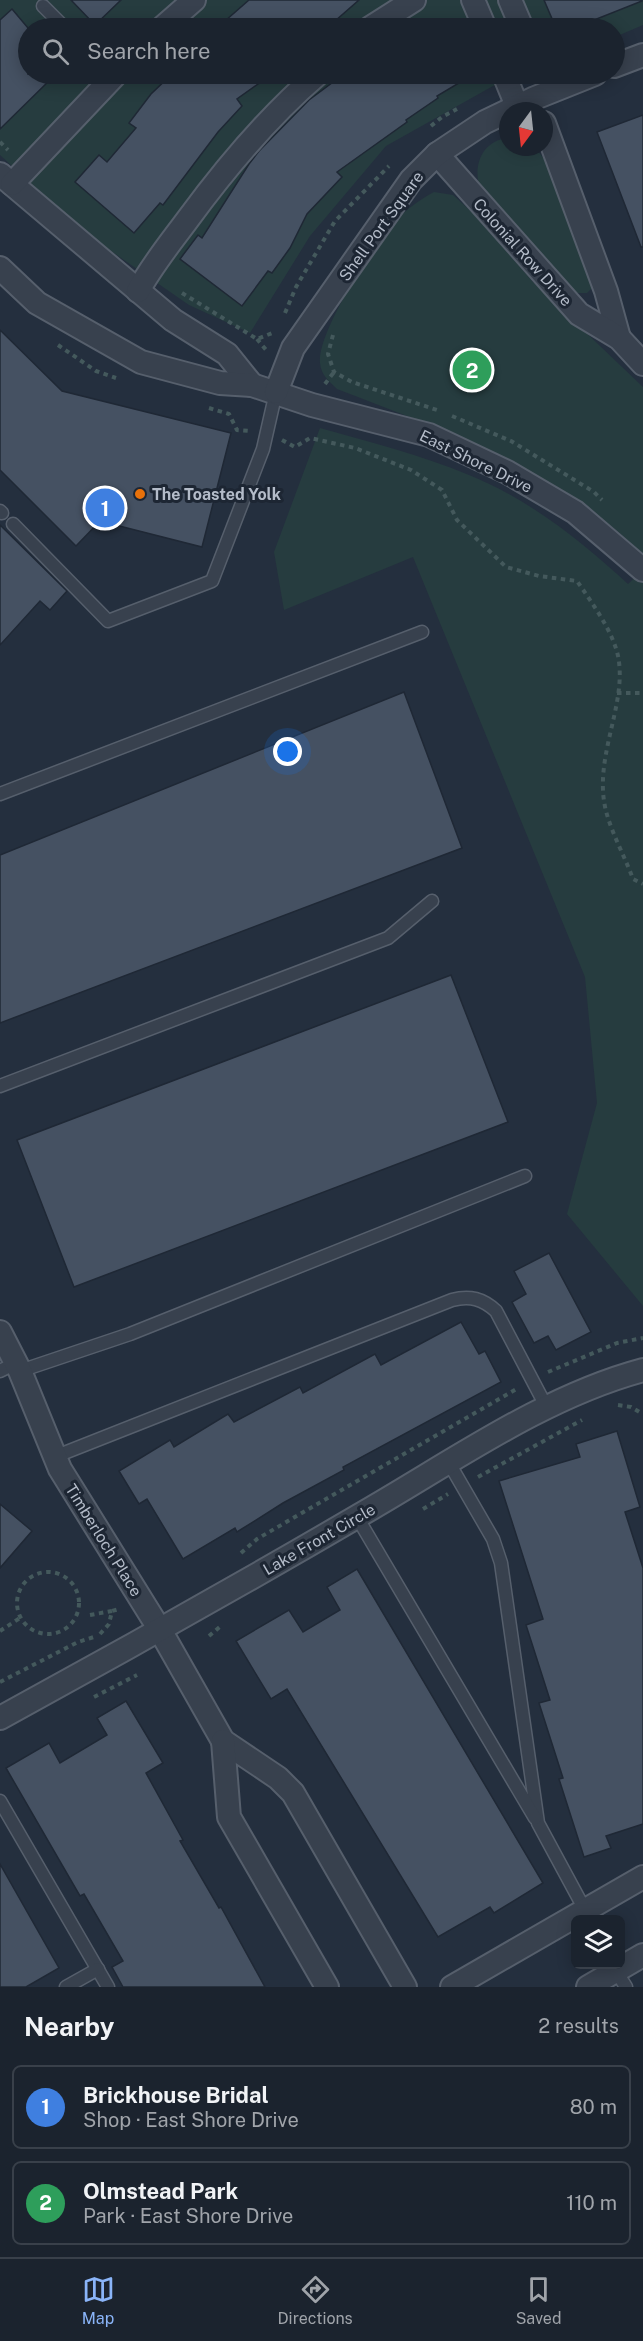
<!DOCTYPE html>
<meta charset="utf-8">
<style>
body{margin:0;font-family:"Public Sans",sans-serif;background:#282f3a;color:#f1f3f6}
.controls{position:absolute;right:18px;bottom:18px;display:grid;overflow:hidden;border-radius:9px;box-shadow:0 3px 15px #0003}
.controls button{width:54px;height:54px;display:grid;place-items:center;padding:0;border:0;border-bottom:2px solid #39404a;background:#1b232e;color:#f1f3f6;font:30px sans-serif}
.compass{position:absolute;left:499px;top:102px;width:54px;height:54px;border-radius:50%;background:#1b232e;box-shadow:0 3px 15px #0003;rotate:195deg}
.you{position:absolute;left:288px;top:752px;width:21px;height:21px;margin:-15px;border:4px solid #fff;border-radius:50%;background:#1a73e8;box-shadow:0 0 0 9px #1a73e833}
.badge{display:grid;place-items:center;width:39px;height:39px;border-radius:50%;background:#8ab4f8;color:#fff;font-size:20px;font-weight:700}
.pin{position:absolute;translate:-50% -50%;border:3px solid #fff;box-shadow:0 2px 6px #0006}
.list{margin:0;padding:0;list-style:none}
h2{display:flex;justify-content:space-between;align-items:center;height:78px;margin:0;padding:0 24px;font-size:26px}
h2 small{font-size:20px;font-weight:400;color:#a0a4aa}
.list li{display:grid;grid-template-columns:39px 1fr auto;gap:18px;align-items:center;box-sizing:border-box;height:84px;margin:0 12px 12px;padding:0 12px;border:2px solid #39404a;border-radius:9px}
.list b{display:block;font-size:22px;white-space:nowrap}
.list p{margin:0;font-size:20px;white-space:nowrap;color:#a0a4aa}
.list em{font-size:20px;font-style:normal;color:#a0a4aa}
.icon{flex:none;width:33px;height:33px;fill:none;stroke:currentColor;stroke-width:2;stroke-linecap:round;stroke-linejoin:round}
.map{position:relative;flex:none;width:643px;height:1987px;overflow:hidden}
.search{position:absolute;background:#1b232e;box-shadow:0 3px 15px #0003;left:18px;right:18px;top:18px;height:66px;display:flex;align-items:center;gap:15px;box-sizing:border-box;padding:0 21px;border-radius:33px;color:#a0a4aa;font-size:22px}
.sheet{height:270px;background:#1b232e}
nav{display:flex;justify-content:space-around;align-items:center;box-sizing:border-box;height:84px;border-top:2px solid #39404a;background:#1b232e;font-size:16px;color:#a0a4aa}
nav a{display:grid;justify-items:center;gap:3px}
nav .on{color:#8ab4f8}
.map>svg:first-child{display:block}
.green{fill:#263c3f}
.building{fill:#455162;stroke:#1f2835;stroke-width:1.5}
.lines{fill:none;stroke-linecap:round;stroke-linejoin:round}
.service-casing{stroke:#565f6c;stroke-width:15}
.minor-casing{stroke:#565f6c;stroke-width:26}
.path{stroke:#44595c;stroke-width:4;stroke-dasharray:4.5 4.5;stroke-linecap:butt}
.service{stroke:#38414e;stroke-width:12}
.minor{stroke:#38414e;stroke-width:22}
.food-dot{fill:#e8710a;stroke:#1d2633;stroke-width:2}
.labels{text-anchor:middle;stroke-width:6;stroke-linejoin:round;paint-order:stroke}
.street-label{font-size:16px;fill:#b4bcc9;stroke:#1d2633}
.poi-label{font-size:16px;font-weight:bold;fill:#b4bcc9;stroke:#1d2633;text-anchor:start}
</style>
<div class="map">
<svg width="643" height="1987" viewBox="0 0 643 1987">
<rect width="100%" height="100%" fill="#242f3e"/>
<g class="green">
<polygon points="0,0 643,0 643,25 615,37 614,28 28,28 28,74 523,74 493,86 386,146 310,236 250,333 189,305 85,233 0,155"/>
<path d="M 508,138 L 508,147 L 535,147 L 544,159 L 592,280 L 592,288 L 587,293 L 574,293 L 481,192 C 472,169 480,141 508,138 Z"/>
<path d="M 434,192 L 453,195 L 474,214 L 533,282 L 643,387 L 643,554 C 551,467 451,433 337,389 C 329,381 321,375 320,363 C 317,332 373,247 394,223 C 405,210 419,200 434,192 Z"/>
<path d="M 320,428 C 370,442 421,455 469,475 C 529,499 581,541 628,584 L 643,570 L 643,1306 L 567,1214 L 597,1103 L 585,977 L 413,557 L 284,610 L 274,552 Z"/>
</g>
<g class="building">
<polygon points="71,0 121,0 95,25"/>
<polygon points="249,0 359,0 327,28 217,28"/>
<polygon points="544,0 642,0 642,1 574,28 556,28"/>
<polygon points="12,9 28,28 28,74 56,74 0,129 0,20"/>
<polygon points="172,74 272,74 237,99 242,106 218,132 163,205 160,203 134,233 75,182 99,155 107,162 136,128 129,123 151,94"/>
<polygon points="344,74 474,74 437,96 438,98 406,120 407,122 337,172 342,177 307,214 290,248 272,273 268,271 242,306 180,259 198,235 202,238 249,164 259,151 309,100"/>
<polygon points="643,115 643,247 641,247 597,132"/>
<polygon points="0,330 62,391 231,433 202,547 100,521 76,546 0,470"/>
<polygon points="0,525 67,591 50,610 40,601 0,645"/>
<polygon points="404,692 462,848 0,1023 0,855"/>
<polygon points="451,975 508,1122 74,1287 17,1140"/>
<polygon points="549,1253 591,1332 556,1350 548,1336 534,1343 512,1302 526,1294 514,1271"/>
<polygon points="461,1322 479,1354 485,1351 501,1382 343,1467 344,1470 283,1503 237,1532 235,1528 183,1559 147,1499 139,1504 119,1471 170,1440 174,1447 228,1414 234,1422 300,1387 303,1393 375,1354 381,1365"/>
<polygon points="617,1431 640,1507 625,1512 643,1568 643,1824 606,1836 611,1848 584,1857 559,1779 563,1778 539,1703 550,1700 526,1625 543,1619 499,1481 580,1457 576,1444"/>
<polygon points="0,1504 32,1531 0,1568"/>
<polygon points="357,1569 543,1883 494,1913 490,1907 438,1937 287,1689 271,1699 236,1641 289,1610 303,1632 340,1610 327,1587"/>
<polygon points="126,1701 163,1763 146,1773 183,1840 180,1841 219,1908 221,1907 265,1987 123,1987 112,1967 123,1961 84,1894 80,1896 6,1768 49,1743 60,1763 107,1735 97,1718"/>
<polygon points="0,1864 59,1968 26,1987 0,1987"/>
</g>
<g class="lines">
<g class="service-casing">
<g id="service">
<polyline points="43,6 65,28"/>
<polyline points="0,511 2,513"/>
<polyline points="13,524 108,621 212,581 263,449 276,392"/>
<polyline points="0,794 422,632"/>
<polyline points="0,1086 388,938 432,901"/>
<polyline points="0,1371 16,1363"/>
<polyline points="20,1371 130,1334 525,1176"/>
<path d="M 54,1457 L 452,1300 C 470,1295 483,1299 496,1311 L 547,1408"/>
<polyline points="449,1463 493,1539 501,1563 538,1823 585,1910"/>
<polyline points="357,1517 535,1818"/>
<polyline points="0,1801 108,1987"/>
<polyline points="616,1971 626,1987"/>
<polyline points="66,1987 98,1969"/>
</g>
</g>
<g class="minor-casing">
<g id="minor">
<polyline points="473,0 485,28"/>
<polyline points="510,0 522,28"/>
<polyline points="162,28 194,0"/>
<polyline points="370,28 414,0"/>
<polyline points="614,66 643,55"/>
<polyline points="504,74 517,106"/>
<polyline points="544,123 606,291 619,338"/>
<polyline points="437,154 579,314 619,338 643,364"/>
<polyline points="0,174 173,320 227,354 252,385"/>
<polyline points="12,184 116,74"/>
<polyline points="0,268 37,303 141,362 220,383 252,385 312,405 429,435 507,472 575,512 643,570"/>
<path d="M 138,291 C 152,265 171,242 188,219 C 227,166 269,116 318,74"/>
<polyline points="276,392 293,348 411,180 437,154 485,122 535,98 595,74"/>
<polyline points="0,1332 20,1371 60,1469 160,1630 223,1741 278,1778 293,1793 405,1987"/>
<path d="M 0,1718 C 125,1650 249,1580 372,1508 C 458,1458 546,1396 643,1370"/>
<polyline points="223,1741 229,1817 327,1987"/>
<polyline points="452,1987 643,1877"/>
<polyline points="588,1987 643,1955"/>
</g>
</g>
<g class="path">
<polyline points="431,126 442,117 457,109"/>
<polyline points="0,142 8,150"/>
<polyline points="182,293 257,339 275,332"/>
<polyline points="285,313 296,287 335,221 389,166"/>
<polyline points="333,335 328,354 334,372 352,382 437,410"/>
<polyline points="257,339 267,351"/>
<polyline points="58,345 96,371 116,378"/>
<polyline points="325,384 334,372"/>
<polyline points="209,408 229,414 237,430 250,431"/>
<polyline points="452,416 511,441 594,492 602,500"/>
<path d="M 282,440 L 295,447 L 310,438 L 355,448 L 411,470 L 442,490 L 457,520 L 506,567 L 539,576 L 577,581 C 592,603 616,635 619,662 C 625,709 593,760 606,811 C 612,834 625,857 633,879 L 643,884"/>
<polyline points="617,693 643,693"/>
<polyline points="548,1372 617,1343 643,1338"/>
<polyline points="618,1405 631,1407 643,1414"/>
<polyline points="478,1477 582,1420"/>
<polyline points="423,1509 448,1494"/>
<polyline points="241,1553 257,1539 518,1388"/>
<circle cx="48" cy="1603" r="31"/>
<polyline points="90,1615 112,1611"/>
<polyline points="0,1631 20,1618"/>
<polyline points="100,1634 109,1624 112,1611 119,1609"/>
<polyline points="209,1636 222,1625"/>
<polyline points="0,1682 78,1642 94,1637"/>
<polyline points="94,1697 137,1675"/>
</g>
<use href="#service" class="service"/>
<use href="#minor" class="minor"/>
</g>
<circle class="food-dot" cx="140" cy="494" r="6"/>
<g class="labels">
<g class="street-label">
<text transform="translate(381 226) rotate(-54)" y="6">Shell Port Square</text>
<text transform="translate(523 252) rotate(48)" y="6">Colonial Row Drive</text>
<text transform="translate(476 461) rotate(26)" y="6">East Shore Drive</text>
<text transform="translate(319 1539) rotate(-30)" y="6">Lake Front Circle</text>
<text transform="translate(104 1540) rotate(58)" y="6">Timberloch Place</text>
</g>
<g class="poi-label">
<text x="152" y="500">The Toasted Yolk</text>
</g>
</g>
</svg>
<div class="controls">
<button><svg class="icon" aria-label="layers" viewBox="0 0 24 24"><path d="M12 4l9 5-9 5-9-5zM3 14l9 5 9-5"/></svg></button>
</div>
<svg class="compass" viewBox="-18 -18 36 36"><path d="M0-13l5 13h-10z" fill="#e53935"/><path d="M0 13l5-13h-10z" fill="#a0a4aa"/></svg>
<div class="you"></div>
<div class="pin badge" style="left:105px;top:508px;background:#3f7fe0">1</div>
<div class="pin badge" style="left:472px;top:370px;background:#2e9e5b">2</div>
<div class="search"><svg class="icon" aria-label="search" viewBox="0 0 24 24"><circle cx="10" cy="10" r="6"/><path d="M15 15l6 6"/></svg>Search here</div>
</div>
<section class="sheet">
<h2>Nearby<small>2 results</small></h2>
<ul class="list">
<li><span class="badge" style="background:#3f7fe0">1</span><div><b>Brickhouse Bridal</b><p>Shop · East Shore Drive</p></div><em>80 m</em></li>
<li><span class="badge" style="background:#2e9e5b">2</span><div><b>Olmstead Park</b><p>Park · East Shore Drive</p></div><em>110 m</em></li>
</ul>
</section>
<nav>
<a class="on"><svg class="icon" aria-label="map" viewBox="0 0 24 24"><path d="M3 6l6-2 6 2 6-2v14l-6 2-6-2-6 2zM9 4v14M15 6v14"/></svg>Map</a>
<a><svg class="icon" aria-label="directions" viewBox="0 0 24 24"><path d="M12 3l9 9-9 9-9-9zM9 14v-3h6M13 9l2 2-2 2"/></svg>Directions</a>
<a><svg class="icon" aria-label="saved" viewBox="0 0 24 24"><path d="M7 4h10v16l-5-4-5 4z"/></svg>Saved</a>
</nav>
